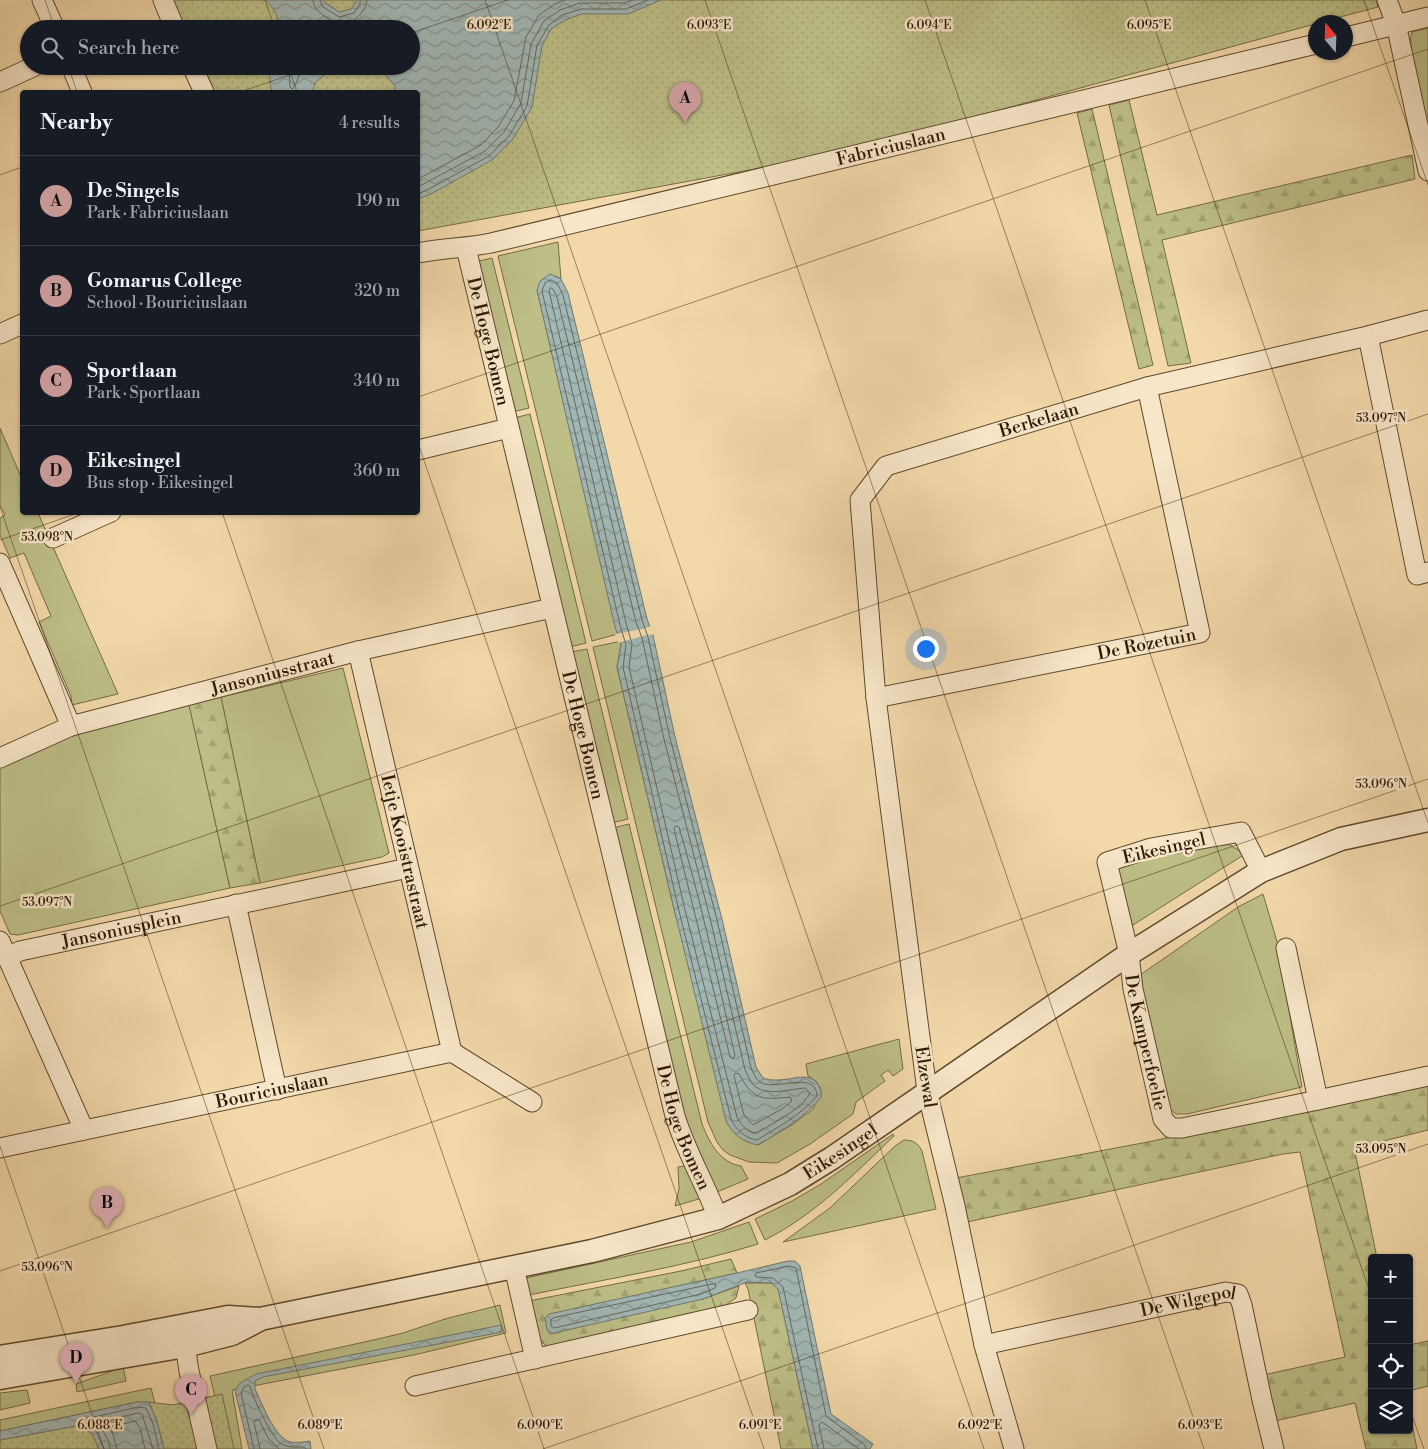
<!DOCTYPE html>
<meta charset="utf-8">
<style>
body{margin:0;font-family:"Libre Bodoni",serif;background:#242831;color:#f1f3f6}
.controls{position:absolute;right:15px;bottom:15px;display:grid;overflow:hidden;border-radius:5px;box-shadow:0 1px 4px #0004}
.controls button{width:45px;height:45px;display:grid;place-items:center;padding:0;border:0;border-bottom:1px solid #363941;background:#171b24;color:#f1f3f6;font:25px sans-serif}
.compass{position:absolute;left:1308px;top:15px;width:45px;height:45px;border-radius:50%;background:#171b24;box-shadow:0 1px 4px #0004;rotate:341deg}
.you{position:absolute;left:925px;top:648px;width:18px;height:18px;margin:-12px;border:4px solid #fff;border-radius:50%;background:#1a73e8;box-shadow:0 0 0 8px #1a73e833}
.badge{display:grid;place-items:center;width:32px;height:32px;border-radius:50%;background:#c59692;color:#111;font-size:16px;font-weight:700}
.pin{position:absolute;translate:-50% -41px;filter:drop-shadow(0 1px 2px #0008)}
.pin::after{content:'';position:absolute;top:26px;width:18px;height:15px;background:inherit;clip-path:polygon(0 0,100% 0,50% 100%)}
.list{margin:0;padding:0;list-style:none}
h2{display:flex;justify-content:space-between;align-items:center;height:65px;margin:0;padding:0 20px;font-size:21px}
h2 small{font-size:16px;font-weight:400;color:#9ea1a6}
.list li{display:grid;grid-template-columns:32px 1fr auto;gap:15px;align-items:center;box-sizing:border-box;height:90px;padding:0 20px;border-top:1px solid #363941}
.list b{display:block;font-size:19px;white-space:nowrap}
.list p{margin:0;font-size:16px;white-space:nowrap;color:#9ea1a6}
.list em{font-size:16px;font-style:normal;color:#9ea1a6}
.icon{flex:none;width:28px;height:28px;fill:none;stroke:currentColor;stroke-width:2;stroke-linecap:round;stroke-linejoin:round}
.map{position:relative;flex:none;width:1428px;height:1449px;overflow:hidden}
.search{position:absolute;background:#171b24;box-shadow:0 1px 4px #0004;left:20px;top:20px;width:400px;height:55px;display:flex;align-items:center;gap:12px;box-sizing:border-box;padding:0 18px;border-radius:28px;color:#9ea1a6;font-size:19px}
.panel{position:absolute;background:#171b24;box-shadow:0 1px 4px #0004;left:20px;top:90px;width:400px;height:425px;border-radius:5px}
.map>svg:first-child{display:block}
.grass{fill:#bdbf87;stroke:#756c46}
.forest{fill:url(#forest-firs);stroke:#756c46}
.park{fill:url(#park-dots);stroke:#756c46}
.water{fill:url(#water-waves);stroke:#73786f}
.pier{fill:#f3d9aa}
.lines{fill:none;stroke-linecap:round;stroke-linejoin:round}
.shore{stroke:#67685d;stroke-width:1}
.minor-casing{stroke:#5e492e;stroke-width:21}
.tertiary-casing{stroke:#5e492e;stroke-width:25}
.minor{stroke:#f7e6c8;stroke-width:19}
.tertiary{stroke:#f7e6c8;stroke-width:22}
.ticks{fill:none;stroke:#2d1905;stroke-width:1;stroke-opacity:0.45}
.labels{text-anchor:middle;stroke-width:5;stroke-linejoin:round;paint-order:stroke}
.street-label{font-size:18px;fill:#2d1905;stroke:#f7e6c8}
.ticks-label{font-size:12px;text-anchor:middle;fill:#2d1905;stroke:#f7e6c8;stroke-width:5;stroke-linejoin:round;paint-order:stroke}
</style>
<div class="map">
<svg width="1428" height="1449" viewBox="0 0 1428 1449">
<defs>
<pattern id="forest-firs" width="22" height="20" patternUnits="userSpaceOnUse" patternTransform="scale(1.25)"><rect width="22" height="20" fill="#bdbf87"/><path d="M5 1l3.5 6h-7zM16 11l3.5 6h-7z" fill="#a3a473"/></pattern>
<pattern id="park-dots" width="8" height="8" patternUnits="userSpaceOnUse" patternTransform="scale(1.25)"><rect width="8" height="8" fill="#bdbf87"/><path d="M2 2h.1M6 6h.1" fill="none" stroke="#a3a473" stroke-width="1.8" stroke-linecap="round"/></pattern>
<pattern id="water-waves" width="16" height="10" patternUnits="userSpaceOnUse" patternTransform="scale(1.25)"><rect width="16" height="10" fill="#a1b7b5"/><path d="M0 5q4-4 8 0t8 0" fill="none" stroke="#849491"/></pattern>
</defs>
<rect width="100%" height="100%" fill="#f3d9aa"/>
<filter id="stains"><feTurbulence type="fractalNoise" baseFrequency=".004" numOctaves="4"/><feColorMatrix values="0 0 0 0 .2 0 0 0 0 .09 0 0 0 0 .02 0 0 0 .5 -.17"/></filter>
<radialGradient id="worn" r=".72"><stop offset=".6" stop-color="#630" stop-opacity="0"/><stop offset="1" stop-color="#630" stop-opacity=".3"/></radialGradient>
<g class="grass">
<path d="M 1428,28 L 1428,127 C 1424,109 1406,46 1412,32 Z"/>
<polygon points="558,242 561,279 556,276 537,290 618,634 592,641 498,256"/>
<polygon points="492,258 529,408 513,412 479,261"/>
<polygon points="530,414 586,643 570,647 514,418"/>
<polygon points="0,428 22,479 22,512 38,513 118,694 72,705 71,696 39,622 51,616 24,553 10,558 0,535 0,518 5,515 0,505"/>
<polygon points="617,642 620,642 621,645 617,667 675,913 758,1145 793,1124 813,1109 821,1089 816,1081 808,1076 806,1064 899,1039 903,1069 893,1076 888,1070 881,1075 885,1081 856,1102 853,1114 810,1144 777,1163 749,1162 730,1155 723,1150 717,1142 708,1122 593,647"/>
<polygon points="587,649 628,819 612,823 571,652"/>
<polygon points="343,668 389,853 382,857 260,883 221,697"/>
<polygon points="189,704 230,888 18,935 10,934 0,911 0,766 66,737 119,721"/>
<path d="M 629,824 L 702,1124 C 709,1142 720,1163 741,1166 L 748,1179 L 717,1192 L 686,1127 L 613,828 Z"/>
<polygon points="1223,841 1245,854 1133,925 1129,919 1117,865"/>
<polygon points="1263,894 1278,945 1302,1087 1187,1114 1176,1114 1167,1107 1140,975 1238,907"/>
<path d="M 893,1134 L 894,1136 C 853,1175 816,1214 765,1240 L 755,1219 L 792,1201 L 821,1184 Z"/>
<path d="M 904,1140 C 913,1140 918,1143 922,1151 L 936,1209 L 783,1242 L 830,1208 L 895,1146 Z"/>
<polygon points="685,1166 702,1198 675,1206 679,1189 678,1167"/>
<path d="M 749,1222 L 758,1244 C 684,1267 606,1279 529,1295 L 526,1278 L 691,1242 Z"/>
<polygon points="500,1305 506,1333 414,1355 232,1390 242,1449 227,1449 210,1376 378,1339 403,1333 445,1319"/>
<polygon points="123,1367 126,1381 77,1392 76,1384"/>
<polygon points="151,1388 167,1449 164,1449 157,1422 149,1402 137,1402 0,1431 0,1420"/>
<polygon points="27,1390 30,1403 0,1410 0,1393"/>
</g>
<g class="forest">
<polygon points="1129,100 1157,215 1412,155 1415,179 1162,240 1191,363 1168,366 1109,105"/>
<polygon points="1092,109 1153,365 1139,369 1077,113"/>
<polygon points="221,697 260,883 230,888 189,705"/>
<polygon points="1428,1079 1428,1130 1355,1148 1355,1152 1377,1258 1372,1258 1372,1430 1409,1430 1409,1409 1417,1449 1366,1449 1355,1403 1270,1422 1259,1376 1345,1357 1300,1152 1283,1154 967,1222 956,1178 1153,1141"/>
<polygon points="731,1259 737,1273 643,1294 703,1299 739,1286 736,1298 714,1313 548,1348 537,1337 529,1301 681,1271"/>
<polygon points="745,1283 771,1283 778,1288 813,1449 781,1449 748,1289"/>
<polygon points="1428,1341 1428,1386 1409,1391 1409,1345"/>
</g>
<g class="park">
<polygon points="172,0 1376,0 1378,7 1321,22 1316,22 1315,24 842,153 418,231 418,92 213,92 201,66 411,66 411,29 185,29"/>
<polygon points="222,1394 234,1449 164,1449 157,1422 149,1402 173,1405"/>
<path d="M 76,1426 C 92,1429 93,1436 99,1449 L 0,1449 L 0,1440 Z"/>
</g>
<g class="water">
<path d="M 265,0 L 322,0 L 339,12 L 351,9 L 357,0 L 661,0 L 628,14 L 582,14 L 565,20 L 551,29 L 542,46 L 532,107 L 513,139 L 492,160 L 431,194 L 418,199 L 418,92 L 394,92 L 395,86 L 383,72 L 372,66 L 411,66 L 411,29 L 279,29 C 278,15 275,9 265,0 Z"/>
<polygon points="270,66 335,66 316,82 312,92 272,92 270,84"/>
<path d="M 550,274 L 561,279 L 568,293 L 647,619 L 653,635 L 675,737 L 722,919 L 756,1067 L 763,1078 C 766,1079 771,1080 774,1080 C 795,1081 817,1066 822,1096 C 805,1118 781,1131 758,1145 C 743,1142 733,1135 726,1121 L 675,913 L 617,667 L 621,645 L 615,627 L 537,290 L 540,281 Z"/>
<polygon points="788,1261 795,1261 800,1266 831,1414 873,1444 870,1449 813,1449 778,1289 771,1283 747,1282 703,1299 550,1334 547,1330 545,1318 549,1314 737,1273"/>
<path d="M 501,1325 L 502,1332 L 263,1377 L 255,1381 L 255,1389 C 262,1403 274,1437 290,1442 C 296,1443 304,1442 310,1441 L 311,1449 L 249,1449 L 235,1391 L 240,1383 L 256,1374 Z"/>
<path d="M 137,1402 L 149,1402 L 157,1422 L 164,1449 L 99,1449 C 93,1436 92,1429 76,1426 L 0,1440 L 0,1431 Z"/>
</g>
<polygon class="pier" points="652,626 655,634 643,636 618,643 615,634 642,629"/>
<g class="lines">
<g class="shore">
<path d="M 313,0 C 314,8 318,11 324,16 C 328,18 331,21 335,23 C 349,28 366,14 367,0"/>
<polyline points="320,0 322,6 339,17 354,13 360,4 360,0"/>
<path d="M 289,66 L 290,87 L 292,89 C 298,83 298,73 305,66"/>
<polyline points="418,179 481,145 498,127 514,101 526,37 539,15 555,4 565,0"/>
<polyline points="418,187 485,151 504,132 521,103 531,44 544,21 560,10 580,3 625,3 633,0"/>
<polyline points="418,194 429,189 489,156 509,136 527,106 537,45 549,25 562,15 581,9 626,9 648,0"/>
<path d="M 551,280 L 557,283 L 563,295 L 642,620 L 648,637 L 670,738 L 717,920 L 751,1068 C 753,1072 756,1080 760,1082 C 775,1092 816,1069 817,1096 C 801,1115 778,1127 757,1140 C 745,1138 736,1130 731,1119 L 679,911 L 623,667 L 626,645 L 620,625 L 542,291 L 545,283 Z"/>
<path d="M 551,288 L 553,289 L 557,297 L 636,622 L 642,638 L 664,739 L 711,922 L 745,1070 C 748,1075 751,1084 756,1087 C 769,1096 791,1089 805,1088 L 810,1093 C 802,1109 772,1124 756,1133 C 747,1132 741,1125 737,1117 L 685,910 L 629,667 L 632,644 L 626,623 L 549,291 Z"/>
<path d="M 676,826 L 679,827 C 701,902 718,979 735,1056 L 733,1059 L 730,1057 L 674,829 Z"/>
<path d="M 736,1073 L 739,1074 C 753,1100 762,1100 790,1097 L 792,1101 L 782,1109 L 753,1125 L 744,1115 L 734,1076 Z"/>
<polygon points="713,1284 716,1285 715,1288 701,1294 554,1328 551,1326 551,1320 553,1318"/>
<polyline points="104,1449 96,1431 85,1422 85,1419 138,1407 146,1408 153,1424 159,1449"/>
<polyline points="110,1449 109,1442 99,1424 99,1422 138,1413 142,1414 153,1449"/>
<polyline points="117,1449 111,1427 135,1421 140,1428 145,1449"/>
<path d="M 254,1449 L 241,1393 L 244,1387 L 247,1385 L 250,1386 C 252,1397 272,1437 280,1443 C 288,1448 295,1447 304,1447 L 306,1449"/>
<polyline points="260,1449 254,1422 256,1419 259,1420 268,1438 279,1449"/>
<polyline points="818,1449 783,1287 773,1278 756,1277 755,1275 756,1273 789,1266 796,1268 826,1416 865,1445 866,1449"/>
<polyline points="824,1449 819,1425 822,1422 859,1449"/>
</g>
<g class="minor-casing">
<g id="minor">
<polyline points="42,0 55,29"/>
<polyline points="163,0 175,29"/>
<polyline points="1387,0 1396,24 1428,171"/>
<polyline points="1346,37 1428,17"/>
<polyline points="71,66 82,92"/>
<polyline points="192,66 204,92"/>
<polyline points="0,82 35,66"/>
<path id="s1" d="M 466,248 L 675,1116 C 686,1152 705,1183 718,1218"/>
<path id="s2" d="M 418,253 C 442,248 467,248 491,243 L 1316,44"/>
<polyline points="0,334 22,324"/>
<polyline points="1368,336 1417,575 1428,572"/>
<polyline points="418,450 509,428"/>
<polyline points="53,538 111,512"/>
<polyline points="0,563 71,726"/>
<path id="s3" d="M 358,651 L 452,1052"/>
<path id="s4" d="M 876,698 L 1200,633 L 1147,387"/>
<path id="s5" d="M 0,758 L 71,726 L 358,651 L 552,608"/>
<path id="s6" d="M 1261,871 L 1241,832 L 1151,848 L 1107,862 L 1129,954 L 1133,989 L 1163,1119 L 1171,1128 L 1182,1128 L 1318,1100"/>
<polyline points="236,904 277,1090"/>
<polyline points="0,941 84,1130"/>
<polyline points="1286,948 1318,1100 1428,1076"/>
<path id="s7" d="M 7,957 L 20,951 L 408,868"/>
<path id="s8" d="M 0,1148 L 452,1052 L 532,1102"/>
<polyline points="514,1267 535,1359"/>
<polyline points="183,1332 189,1371 207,1449"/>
<path id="s9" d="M 984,1345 L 1226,1292 L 1238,1294 L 1242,1305 L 1262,1400 L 1274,1449"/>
<polyline points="415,1386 748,1310"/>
<path id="s10" d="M 1014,1449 L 984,1345 L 955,1206 L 927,1091 L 876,698 L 860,500 L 886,466 L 1147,387 L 1368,336 L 1428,320"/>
</g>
</g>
<g class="tertiary-casing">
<g id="tertiary">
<path id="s11" d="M 0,1357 L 123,1337 L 228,1317 L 260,1319 L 592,1251 L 718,1218 L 790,1184 L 832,1158 L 1129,954 L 1261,871 L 1341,839 L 1428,820"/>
<polyline points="0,1378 185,1346 232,1334 259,1320"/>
</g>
</g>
<use href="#minor" class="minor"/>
<use href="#tertiary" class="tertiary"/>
</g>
<path class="ticks" d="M 45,0 L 55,29M 265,0 L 275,29M 485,0 L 984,1449M 705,0 L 1204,1449M 925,0 L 1372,1298M 1145,0 L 1428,823M 1364,0 L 1428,185M 411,33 L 508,0M 68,66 L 77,92M 288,66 L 297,92M 240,92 L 316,66M 0,175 L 22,167M 418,397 L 1428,49M 418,443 L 764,1449M 0,507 L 324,1449M 222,512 L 544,1449M 0,540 L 81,512M 0,906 L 1428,414M 0,1146 L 104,1449M 0,1271 L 1428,779M 1409,1407 L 1424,1449M 543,1449 L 1428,1144"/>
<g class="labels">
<g class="street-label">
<text dy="6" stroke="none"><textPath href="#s2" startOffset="485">Fabriciuslaan</textPath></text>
<text dy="6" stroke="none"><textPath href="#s1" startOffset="96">De Hoge Bomen</textPath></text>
<text dy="6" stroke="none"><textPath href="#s10" startOffset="1166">Berkelaan</textPath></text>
<text dy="6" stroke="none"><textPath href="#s4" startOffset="276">De Rozetuin</textPath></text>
<text dy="6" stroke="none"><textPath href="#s5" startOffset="286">Jansoniusstraat</textPath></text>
<text dy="6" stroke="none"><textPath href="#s1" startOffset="501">De Hoge Bomen</textPath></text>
<text transform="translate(1164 848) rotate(-13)" y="6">Eikesingel</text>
<text dy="6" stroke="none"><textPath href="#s3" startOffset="206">Ietje Kooistrastraat</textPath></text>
<text dy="6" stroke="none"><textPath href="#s7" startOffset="118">Jansoniusplein</textPath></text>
<text dy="6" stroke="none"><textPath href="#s6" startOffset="366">De Kamperfoelie</textPath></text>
<text transform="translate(926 1077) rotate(81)" y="6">Elzewal</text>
<text dy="6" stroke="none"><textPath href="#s8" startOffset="278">Bouriciuslaan</textPath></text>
<text dy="6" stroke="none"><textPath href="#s1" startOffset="906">De Hoge Bomen</textPath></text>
<text dy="6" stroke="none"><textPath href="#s11" startOffset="872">Eikesingel</textPath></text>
<text dy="6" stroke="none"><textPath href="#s9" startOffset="209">De Wilgepol</textPath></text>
</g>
</g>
<g class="ticks-label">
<text x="489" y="29">6.092°E</text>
<text x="709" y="29">6.093°E</text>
<text x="929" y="29">6.094°E</text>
<text x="1149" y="29">6.095°E</text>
<text x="1381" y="422">53.097°N</text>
<text x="47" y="541">53.098°N</text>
<text x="1381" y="788">53.096°N</text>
<text x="47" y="906">53.097°N</text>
<text x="1381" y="1153">53.095°N</text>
<text x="47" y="1271">53.096°N</text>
<text x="100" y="1429">6.088°E</text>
<text x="320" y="1429">6.089°E</text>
<text x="540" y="1429">6.090°E</text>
<text x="760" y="1429">6.091°E</text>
<text x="980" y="1429">6.092°E</text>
<text x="1200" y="1429">6.093°E</text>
</g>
<rect width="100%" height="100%" filter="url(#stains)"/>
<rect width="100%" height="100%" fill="url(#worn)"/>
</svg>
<div class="controls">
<button>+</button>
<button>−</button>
<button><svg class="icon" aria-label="locate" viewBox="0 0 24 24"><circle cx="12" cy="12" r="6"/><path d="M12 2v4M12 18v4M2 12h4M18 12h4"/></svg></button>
<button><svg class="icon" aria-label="layers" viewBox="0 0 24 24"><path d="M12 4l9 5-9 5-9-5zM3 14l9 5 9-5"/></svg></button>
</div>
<svg class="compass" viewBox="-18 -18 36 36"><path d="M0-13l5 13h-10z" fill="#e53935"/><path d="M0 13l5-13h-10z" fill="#9ea1a6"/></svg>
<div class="you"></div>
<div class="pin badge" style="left:685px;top:123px">A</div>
<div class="pin badge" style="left:107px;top:1228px">B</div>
<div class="pin badge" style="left:191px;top:1415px">C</div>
<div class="pin badge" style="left:76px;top:1383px">D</div>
<div class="search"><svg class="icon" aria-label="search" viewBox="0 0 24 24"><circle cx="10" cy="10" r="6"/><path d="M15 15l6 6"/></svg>Search here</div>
<section class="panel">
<h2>Nearby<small>4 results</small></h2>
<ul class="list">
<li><span class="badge">A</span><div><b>De Singels</b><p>Park · Fabriciuslaan</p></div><em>190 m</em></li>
<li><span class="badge">B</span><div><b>Gomarus College</b><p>School · Bouriciuslaan</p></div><em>320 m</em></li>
<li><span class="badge">C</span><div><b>Sportlaan</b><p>Park · Sportlaan</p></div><em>340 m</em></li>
<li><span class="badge">D</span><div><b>Eikesingel</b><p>Bus stop · Eikesingel</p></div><em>360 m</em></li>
</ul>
</section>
</div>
